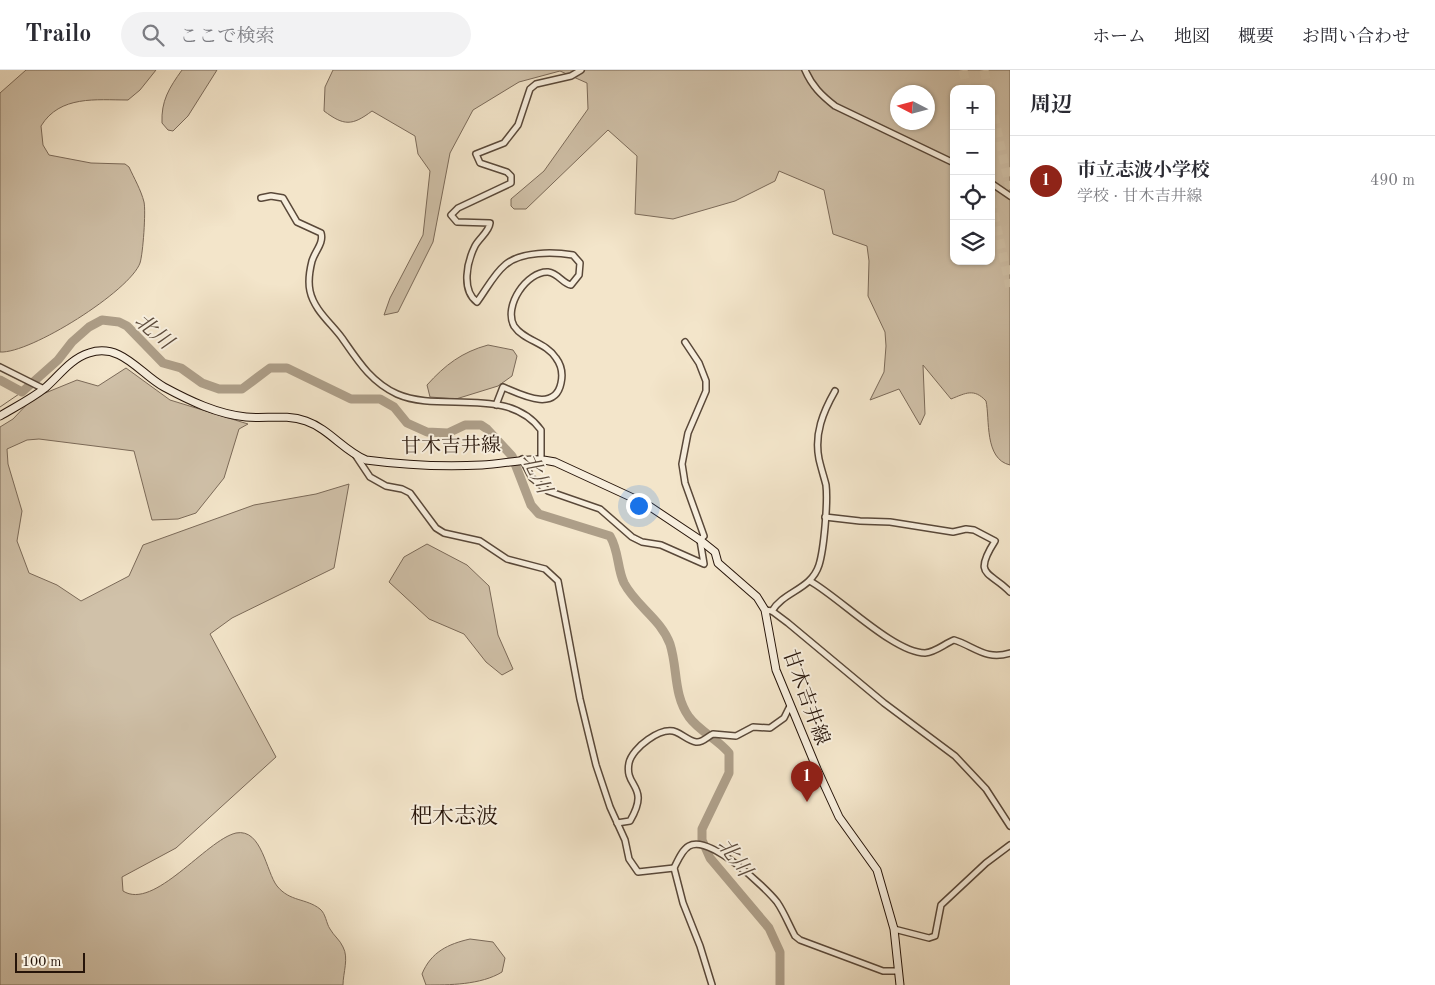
<!DOCTYPE html>
<html lang="ja">
<meta charset="utf-8">
<style>
body{margin:0;font-family:"Old Standard TT","Noto Serif JP",serif;background:#f2f2f3;color:#2b2b33}
.controls{position:absolute;right:15px;top:15px;display:grid;overflow:hidden;border-radius:10px;box-shadow:0 1px 4px #0004}
.controls button{width:45px;height:45px;display:grid;place-items:center;padding:0;border:0;border-bottom:1px solid #e1e1e2;background:#fff;color:#2b2b33;font:25px sans-serif}
.compass{position:absolute;left:890px;top:15px;width:45px;height:45px;border-radius:50%;background:#fff;box-shadow:0 1px 4px #0004;rotate:276deg}
.scale{position:absolute;left:15px;bottom:12px;width:70px;box-sizing:border-box;padding-left:5px;border:2px solid #261409;border-top:0;font-size:14px;line-height:18px;white-space:nowrap;color:#261409;-webkit-text-stroke:4px #f7eedd;paint-order:stroke}
.you{position:absolute;left:638px;top:435px;width:18px;height:18px;margin:-12px;border:4px solid #fff;border-radius:50%;background:#1a73e8;box-shadow:0 0 0 8px #1a73e833}
.badge{display:grid;place-items:center;width:32px;height:32px;border-radius:50%;background:#8f2418;color:#fff;font-size:16px;font-weight:700}
.pin{position:absolute;translate:-50% -41px;filter:drop-shadow(0 1px 2px #0008)}
.pin::after{content:'';position:absolute;top:26px;width:18px;height:15px;background:inherit;clip-path:polygon(0 0,100% 0,50% 100%)}
.list{margin:0;padding:0;list-style:none}
h2{display:flex;justify-content:space-between;align-items:center;height:65px;margin:0;padding:0 20px;font-size:21px}
h2 small{font-size:16px;font-weight:400;color:#7c7c81}
.list li{display:grid;grid-template-columns:32px 1fr auto;gap:15px;align-items:center;box-sizing:border-box;height:90px;padding:0 20px;border-top:1px solid #e1e1e2}
.list b{display:block;font-size:19px;white-space:nowrap}
.list p{margin:0;font-size:16px;white-space:nowrap;color:#7c7c81}
.list em{font-size:16px;font-style:normal;color:#7c7c81}
.icon{flex:none;width:28px;height:28px;fill:none;stroke:currentColor;stroke-width:2;stroke-linecap:round;stroke-linejoin:round}
.map{position:relative;flex:none;width:1010px;height:915px;overflow:hidden}
header{display:flex;align-items:center;gap:30px;box-sizing:border-box;height:70px;padding:0 25px;background:#fff;border-bottom:1px solid #e1e1e2}
header strong{font-size:24px}
nav{display:flex;gap:28px;margin-inline-start:auto;font-size:18px}
.search{width:350px;height:45px;background:#f2f2f3;display:flex;align-items:center;gap:12px;box-sizing:border-box;padding:0 18px;border-radius:28px;color:#7c7c81;font-size:19px}
main{display:flex}
aside{flex:1;background:#fff}
.map>svg:first-child{display:block}
.green{fill:#d0c1a9;stroke:#7b6a59;fill-rule:evenodd}
.lines{fill:none;stroke-linecap:round;stroke-linejoin:round}
.stream{stroke:#776755;stroke-width:1}
.river{stroke:#ad9e88;stroke-width:9}
.motorway-tunnel{stroke:#d4c6ad;stroke-width:9;stroke-dasharray:9 4.5;stroke-linecap:butt}
.minor-casing{stroke:#594839;stroke-width:8}
.secondary-casing{stroke:#261409;stroke-width:9}
.minor{stroke:#f7eedd;stroke-width:5}
.secondary{stroke:#f7eedd;stroke-width:7}
.labels{text-anchor:middle;stroke-width:4;stroke-linejoin:round;paint-order:stroke}
.street-label{font-size:20px;fill:#261409;stroke:#f7eedd}
.water-label{font-size:21px;font-style:italic;fill:#5c4b3c;stroke:#f7eedd}
.quarter-label{font-size:22px;fill:#261409;stroke:#f7eedd}
</style>
<header>
<strong>Trailo</strong>
<div class="search"><svg class="icon" aria-label="search" viewBox="0 0 24 24"><circle cx="10" cy="10" r="6"/><path d="M15 15l6 6"/></svg>ここで検索</div>
<nav><a>ホーム</a><a>地図</a><a>概要</a><a>お問い合わせ</a></nav>
</header>
<main>
<div class="map">
<svg width="1010" height="915" viewBox="0 0 1010 915">
<rect width="100%" height="100%" fill="#f3e5ca"/>
<filter id="stains"><feTurbulence type="fractalNoise" baseFrequency=".004" numOctaves="4"/><feColorMatrix values="0 0 0 0 .2 0 0 0 0 .09 0 0 0 0 .02 0 0 0 .5 -.17"/></filter>
<radialGradient id="worn" r=".72"><stop offset=".6" stop-color="#630" stop-opacity="0"/><stop offset="1" stop-color="#630" stop-opacity=".3"/></radialGradient>
<g class="green">
<path d="M 26,0 L 156,0 L 140,20 L 128,30 C 96,30 60,25 41,56 L 43,75 L 49,85 L 91,93 L 125,94 L 129,97 C 134,108 141,120 144,132 C 146,141 143,184 140,193 C 130,221 30,284 0,282 L 0,23 Z"/>
<path d="M 182,0 L 217,0 L 188,46 L 173,61 L 168,60 L 162,53 C 161,31 169,18 182,0 Z"/>
<path d="M 333,0 L 1010,0 L 1010,395 C 984,389 990,349 986,331 C 974,318 966,323 951,329 L 923,295 L 925,344 L 920,355 L 899,319 L 870,330 L 884,302 L 886,276 L 885,262 L 868,226 L 869,191 L 867,176 L 833,164 L 824,120 L 779,101 L 775,111 L 735,131 L 673,149 L 635,144 L 637,86 L 608,60 L 526,139 L 514,139 L 511,136 L 511,129 L 544,101 L 588,39 L 587,13 L 560,1 L 519,12 L 473,40 L 450,83 L 433,172 L 398,242 L 384,245 L 390,228 L 423,165 L 430,101 L 418,84 L 415,66 L 372,41 C 352,56 344,56 324,41 L 325,17 ZM 954,19 L 991,19 L 991,191 L 954,191 ZM 898,22 L 928,22 L 928,52 L 898,52 Z"/>
<path d="M 488,275 L 513,280 L 517,286 L 512,306 L 498,316 L 456,329 L 430,327 L 427,315 C 445,295 462,282 488,275 Z"/>
<path d="M 126,298 L 170,330 L 248,354 L 239,359 L 224,408 L 196,443 L 178,449 L 152,450 L 134,381 L 39,369 L 27,370 L 7,379 L 8,394 L 22,441 L 17,471 L 29,503 L 57,515 L 81,531 L 129,506 L 143,475 L 254,435 L 316,424 L 349,414 L 334,498 L 232,548 L 210,564 L 276,687 L 176,778 L 122,807 L 123,821 C 154,841 206,770 236,763 C 262,758 266,802 277,816 C 290,832 306,828 320,839 C 326,844 326,853 330,859 C 334,866 340,870 343,877 C 349,888 343,903 343,915 L 0,915 L 0,357 L 13,349 L 33,328 L 77,310 L 98,316 Z"/>
<polygon points="427,474 467,495 489,516 498,565 513,599 502,605 486,592 464,564 429,549 389,512 404,487"/>
<path d="M 470,869 L 493,872 L 505,888 L 502,902 C 481,915 449,915 426,915 L 422,904 C 431,882 448,874 470,869 Z"/>
</g>
<g class="lines">
<polyline class="stream" points="0,337 22,322"/>
<path class="river" d="M 0,310 L 22,322 L 58,290 L 72,272 L 89,257 L 102,250 L 119,252 L 127,256 L 163,293 L 181,298 L 202,313 L 219,319 L 242,319 L 270,298 L 287,298 L 351,329 L 380,329 L 394,337 L 407,353 L 427,362 L 448,363 L 465,355 L 481,355 L 487,359 L 512,386 L 531,435 L 539,444 L 610,466 C 619,481 617,498 624,513 C 636,536 661,549 670,574 C 678,599 673,624 689,647 C 700,662 718,669 729,683 L 729,703 L 702,759 L 702,770 L 710,788 L 769,858 L 780,882 L 780,915"/>
<g class="motorway-tunnel">
<polyline points="963,0 967,19"/>
<polyline points="984,0 988,19"/>
<polyline points="991,32 1010,119"/>
<polyline points="991,130 1010,217"/>
</g>
<g class="minor-casing">
<g id="minor">
<path d="M 805,0 C 812,16 821,25 835,36 L 954,93"/>
<polyline points="991,113 1010,126"/>
<path d="M 261,128 L 271,126 L 283,128 L 297,152 L 321,163 C 324,173 315,181 312,191 C 310,199 308,212 310,221 C 314,240 331,253 342,268 C 358,291 371,312 397,324 C 440,343 508,315 541,360 L 541,389"/>
<polyline points="0,297 44,319"/>
<path d="M 496,335 L 503,317 C 520,324 555,343 561,313 C 563,304 562,296 556,288 C 546,272 524,271 514,256 C 503,236 527,201 548,202 C 558,203 563,214 571,215 L 579,205 L 580,193 L 573,185 C 554,182 521,181 505,195 C 494,204 486,220 477,232 C 461,220 467,192 475,176 C 479,168 489,162 490,153 L 457,152 L 451,145 L 458,138 L 511,113 L 511,106 L 507,102 L 480,93 L 476,84 L 504,73 L 518,55 L 530,19 L 536,14 L 571,6 L 581,0"/>
<polyline points="356,386 370,407 386,416 402,419 410,423 436,458 444,463 480,471 507,489 545,499 558,511 580,629 596,695 610,737 625,770 629,789 638,802 674,798"/>
<polyline points="522,389 532,408 548,421 600,439 632,467 642,472 661,475 704,494 700,470 704,466 685,413 682,394 688,363 706,321 706,311 699,293 685,272"/>
<path d="M 825,447 L 860,451 L 890,452 L 953,462 L 966,459 L 974,460 L 995,471 C 972,507 990,501 1010,522"/>
<path d="M 810,511 C 840,528 894,583 925,583 C 936,582 944,574 954,570 C 974,576 986,591 1010,583"/>
<polyline points="765,540 772,541 788,553 884,633 955,686 986,719 1010,756"/>
<path d="M 772,541 C 784,521 811,520 819,495 C 824,479 828,432 826,415 C 824,407 821,398 819,389 C 814,364 823,342 835,321"/>
<path d="M 617,753 L 630,751 C 651,715 624,718 629,693 C 632,678 661,656 676,662 C 683,665 689,671 696,672 C 703,673 708,666 713,664 L 736,666 L 753,657 L 770,658 L 784,648 L 790,636"/>
<polyline points="894,859 929,868 935,866 941,835 986,793 1010,775"/>
<path d="M 712,915 L 700,876 L 683,833 L 674,798 C 678,790 682,780 689,776 C 709,764 765,817 777,832 C 784,842 789,855 795,866 L 800,870 L 883,901 L 897,901"/>
</g>
</g>
<g class="secondary-casing">
<path id="secondary" d="M 0,346 C 15,337 31,329 45,318 C 59,306 70,289 89,283 C 121,272 140,304 164,317 C 190,331 217,344 246,347 C 266,349 286,344 306,351 C 329,359 344,381 366,390 C 404,395 443,397 482,395 C 507,394 529,386 555,392 L 646,434 L 700,470 L 715,482 L 718,493 L 757,527 L 765,540 L 776,600 L 817,699 L 839,747 L 877,800 L 894,859 L 900,915"/>
</g>
<use href="#minor" class="minor"/>
<use href="#secondary" class="secondary"/>
</g>
<g class="labels">
<g class="street-label">
<text transform="translate(451 375) rotate(-1)" y="7">甘木吉井線</text>
<text transform="translate(807 627) rotate(70)" y="7">甘木吉井線</text>
</g>
<g class="water-label">
<text transform="translate(154 261) rotate(41)" y="7">北川</text>
<text transform="translate(537 403) rotate(65)" y="7">北川</text>
<text transform="translate(735 787) rotate(54)" y="7">北川</text>
</g>
<g class="quarter-label">
<text x="454" y="753">杷木志波</text>
</g>
</g>
<rect width="100%" height="100%" filter="url(#stains)"/>
<rect width="100%" height="100%" fill="url(#worn)"/>
</svg>
<div class="controls">
<button>+</button>
<button>−</button>
<button><svg class="icon" aria-label="locate" viewBox="0 0 24 24"><circle cx="12" cy="12" r="6"/><path d="M12 2v4M12 18v4M2 12h4M18 12h4"/></svg></button>
<button><svg class="icon" aria-label="layers" viewBox="0 0 24 24"><path d="M12 4l9 5-9 5-9-5zM3 14l9 5 9-5"/></svg></button>
</div>
<svg class="compass" viewBox="-18 -18 36 36"><path d="M0-13l5 13h-10z" fill="#e53935"/><path d="M0 13l5-13h-10z" fill="#7c7c81"/></svg>
<div class="scale">100 m</div>
<div class="you"></div>
<div class="pin badge" style="left:807px;top:732px">1</div>
</div>
<aside>
<h2>周辺<small></small></h2>
<ul class="list">
<li><span class="badge">1</span><div><b>市立志波小学校</b><p>学校 · 甘木吉井線</p></div><em>490 m</em></li>
</ul>
</aside>
</main>
